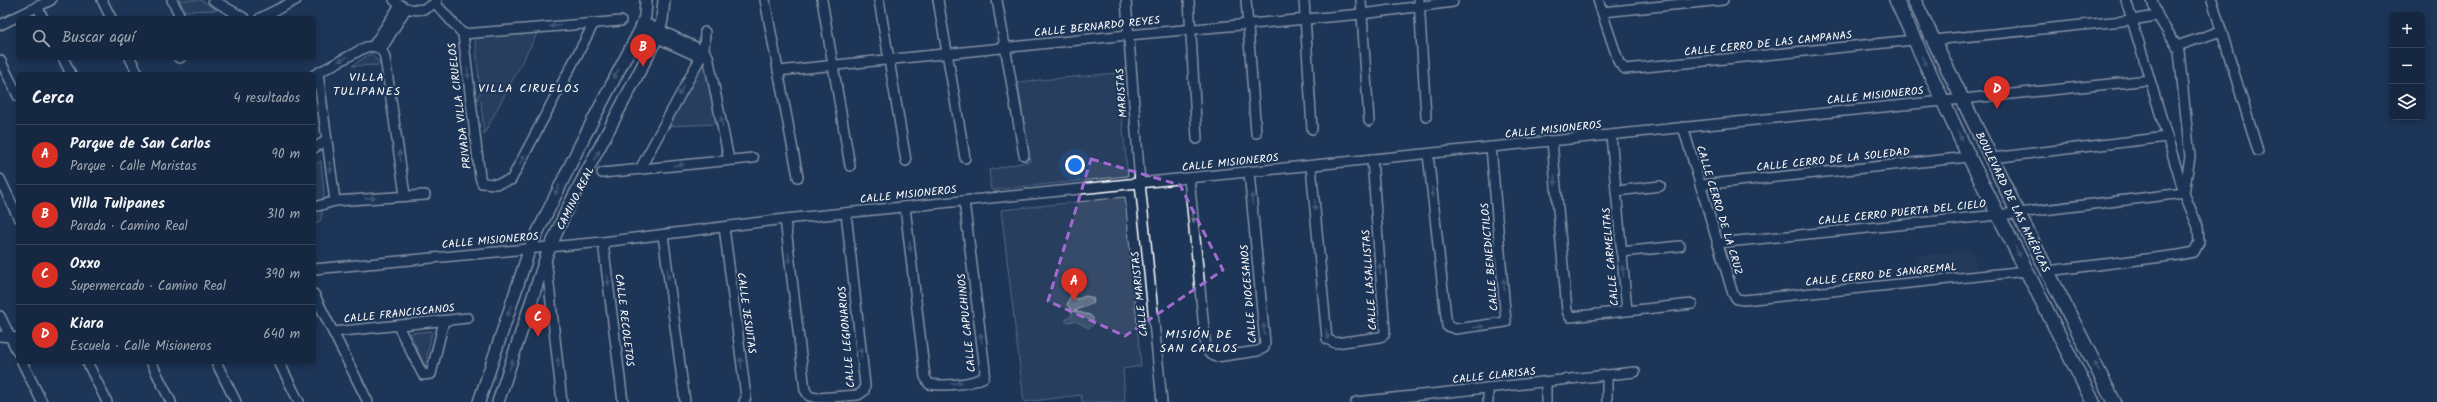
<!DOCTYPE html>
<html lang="es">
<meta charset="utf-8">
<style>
body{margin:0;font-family:Kalam,sans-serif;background:#23344c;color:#f1f3f6}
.controls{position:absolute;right:12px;top:12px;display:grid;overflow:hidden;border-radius:6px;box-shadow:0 2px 6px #0003}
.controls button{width:36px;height:36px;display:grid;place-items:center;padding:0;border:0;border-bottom:1px solid #35445a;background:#162841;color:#f1f3f6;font:20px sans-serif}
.you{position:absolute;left:1075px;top:165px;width:14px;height:14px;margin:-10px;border:3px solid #fff;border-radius:50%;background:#1a73e8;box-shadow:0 0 0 6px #1a73e833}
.badge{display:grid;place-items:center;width:26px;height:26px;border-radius:50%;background:#d93025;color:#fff;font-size:13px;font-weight:700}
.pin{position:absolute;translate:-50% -33px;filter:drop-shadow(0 1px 2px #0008)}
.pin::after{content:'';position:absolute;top:21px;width:14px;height:12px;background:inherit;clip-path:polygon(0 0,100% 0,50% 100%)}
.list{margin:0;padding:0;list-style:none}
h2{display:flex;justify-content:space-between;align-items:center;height:52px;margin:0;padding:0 16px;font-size:17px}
h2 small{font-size:13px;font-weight:400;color:#9ea6b1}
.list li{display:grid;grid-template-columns:26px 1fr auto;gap:12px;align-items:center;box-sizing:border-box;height:60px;padding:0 16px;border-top:1px solid #35445a}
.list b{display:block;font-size:15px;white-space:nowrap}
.list p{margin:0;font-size:13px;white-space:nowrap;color:#9ea6b1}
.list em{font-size:13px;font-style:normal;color:#9ea6b1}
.icon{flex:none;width:22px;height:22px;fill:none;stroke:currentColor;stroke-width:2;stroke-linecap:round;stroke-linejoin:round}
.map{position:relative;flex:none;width:2437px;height:402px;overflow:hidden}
.search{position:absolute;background:#162841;box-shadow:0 2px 6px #0003;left:16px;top:16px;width:300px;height:44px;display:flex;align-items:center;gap:10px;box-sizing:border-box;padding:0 14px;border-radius:6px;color:#9ea6b1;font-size:15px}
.panel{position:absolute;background:#162841;box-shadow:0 2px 6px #0003;left:16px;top:72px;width:300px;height:292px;border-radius:6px}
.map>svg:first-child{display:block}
.built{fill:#2a4161}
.green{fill:#364b69;stroke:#9aa5b4}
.water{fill:#617289;stroke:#a0aab8}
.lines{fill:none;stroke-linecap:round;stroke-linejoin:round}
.minor-casing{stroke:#fff;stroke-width:12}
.tertiary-casing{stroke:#fff;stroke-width:14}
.secondary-casing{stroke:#fff;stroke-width:16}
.minor{stroke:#1d3557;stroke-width:9}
.tertiary{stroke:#1d3557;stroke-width:11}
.secondary{stroke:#1d3557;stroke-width:13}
.oneway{fill:#6c7c92}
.marked{fill:none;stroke:#a36bd2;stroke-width:3;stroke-dasharray:8 5;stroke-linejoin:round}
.labels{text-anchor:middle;stroke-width:4;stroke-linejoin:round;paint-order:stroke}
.street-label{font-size:11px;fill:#fff;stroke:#1d3557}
.neighbourhood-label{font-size:12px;letter-spacing:1px;fill:#fff;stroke:#1d3557}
</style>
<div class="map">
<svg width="2437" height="402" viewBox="0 0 2437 402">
<rect width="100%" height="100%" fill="#1d3557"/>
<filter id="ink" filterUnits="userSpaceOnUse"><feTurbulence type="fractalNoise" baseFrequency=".025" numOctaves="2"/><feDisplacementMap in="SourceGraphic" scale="8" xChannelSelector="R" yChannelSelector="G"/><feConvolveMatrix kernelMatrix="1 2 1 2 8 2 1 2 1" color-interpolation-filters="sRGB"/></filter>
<g filter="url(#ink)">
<polygon class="built" points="1973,250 1977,270 1917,277 1915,256"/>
<g class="green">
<polygon points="179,0 201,0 217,10 185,11"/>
<polygon points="539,30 484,134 481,101 476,99 480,93 475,37"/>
<polygon points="371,53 381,65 352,66"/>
<polygon points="700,65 708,65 718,124 669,126"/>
<polygon points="1117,73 1128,176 991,190 989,170 1030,161 1018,82"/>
<polygon points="321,161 324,192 321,220 314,225 314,165"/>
<polygon points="1125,197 1141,366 1123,369 1125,402 1082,402 1081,395 1024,402 1001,210"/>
<polygon points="432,331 425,367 410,333"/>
</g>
<polygon class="water" points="1086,296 1093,298 1094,303 1074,311 1090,315 1093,318 1093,325 1089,328 1075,321 1066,322 1066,319 1072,316 1070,308 1067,305 1070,297 1078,299"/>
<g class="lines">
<g class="minor-casing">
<g id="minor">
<polyline points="102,0 111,18"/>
<polyline points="172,0 181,18"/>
<polyline points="213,0 244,18"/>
<path d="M 394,0 C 406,12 426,14 437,0"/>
<polyline points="765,0 798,177"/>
<polyline points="822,0 850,166"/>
<polyline points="879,0 906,161"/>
<polyline points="938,0 965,158"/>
<polyline points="997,0 1024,155"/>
<polyline points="1126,0 1140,183 1162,402"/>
<polyline points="1189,0 1197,139"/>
<polyline points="1246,0 1256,133"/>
<polyline points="1304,0 1312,129"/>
<polyline points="1361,0 1369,121"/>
<polyline points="1419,0 1426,117"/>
<polyline points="1598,0 1619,63 1625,69 1914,40"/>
<polyline points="2212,0 2258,151"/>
<polyline points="435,3 463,34 480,177 482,183 496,184 511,180 594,23"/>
<polyline points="37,6 43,18"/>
<polyline points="1602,12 1723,0"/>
<polyline points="260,18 296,0"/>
<polyline points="643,22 704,51 708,56 729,160"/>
<polyline points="0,25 51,0"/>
<polyline points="640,30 699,57"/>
<polyline points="463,34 621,21"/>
<polyline points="1933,40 2132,20 2156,16"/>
<polyline points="373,46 400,5"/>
<polyline points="2177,46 2221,31"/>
<polyline points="381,50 406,9"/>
<polyline points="63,58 71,74"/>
<polyline points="130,58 138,74"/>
<polyline points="179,58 180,58"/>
<polyline points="0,60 18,96"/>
<polyline points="778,71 1128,35 1362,14 1453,2"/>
<polyline points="318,73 335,201"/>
<path d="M 314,75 L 366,47 C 375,45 383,48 385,58 L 405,195"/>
<polyline points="1683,127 1733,294 1737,299 1744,300 2027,271"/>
<polyline points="1611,135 1627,310"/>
<polyline points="1552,141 1567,311 1570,317 1692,304"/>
<polyline points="314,148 326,141"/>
<polyline points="1428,154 1447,326 1456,329 1506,322 1491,147"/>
<polyline points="1992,158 2167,137"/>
<polyline points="1311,166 1327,339 1335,343 1380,337 1384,335 1385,332 1372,159"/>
<polyline points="640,169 704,51 705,32"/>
<polyline points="602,173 753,158"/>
<polyline points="1189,178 1206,349 1210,354 1216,357 1258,351 1264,348 1265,343 1249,172"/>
<polyline points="0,179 18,217"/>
<polyline points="1700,185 1969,157"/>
<polyline points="1616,191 1660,186"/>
<polyline points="318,206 335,201 425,195"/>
<path d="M 905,207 L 925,377 L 929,384 C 944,386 970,385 984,377 L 985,370 L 964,201"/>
<polyline points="785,219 805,390 809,396 817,398 858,395 864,391 865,385 846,213"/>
<polyline points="724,227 746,397 744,402"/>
<polyline points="663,235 685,402"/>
<polyline points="603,242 623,402"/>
<path d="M 1717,243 L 2018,213 L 2184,193 L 2190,157 L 2179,51 C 2170,32 2157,21 2152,0"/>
<polyline points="1621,252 1680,246"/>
<polyline points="546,257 562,402"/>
<polyline points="314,269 603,242 785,219 2149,80"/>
<polyline points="2047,271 2179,255 2194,252 2199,242 2198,227 2184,193 2126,0"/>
<polyline points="314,294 368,402"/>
<polyline points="0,316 18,353"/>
<polyline points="398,326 423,375 431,374 444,321"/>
<polyline points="333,332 468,318"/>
<polyline points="0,336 18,338"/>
<polyline points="22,362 42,402"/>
<polyline points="87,362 107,402"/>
<polyline points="151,362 171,402"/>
<polyline points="216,362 236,402"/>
<polyline points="279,362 299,402"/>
<polyline points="1546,382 1546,402"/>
<polyline points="1356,402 1635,372"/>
<polyline points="1488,402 1488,388"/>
<polyline points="1607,402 1607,375"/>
</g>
</g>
<g class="tertiary-casing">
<g id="tertiary">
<polyline points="479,402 530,248 580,145 640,30 645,16 646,0"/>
<polyline points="498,402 546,257 567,209 657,38 662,20 664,0"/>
</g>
</g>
<g class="secondary-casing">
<g id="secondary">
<polyline points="1896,0 1969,157 2093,402"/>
<polyline points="1914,0 2018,213 2114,402"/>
</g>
</g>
<use href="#minor" class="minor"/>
<use href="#tertiary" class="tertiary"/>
<use href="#secondary" class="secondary"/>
</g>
<defs><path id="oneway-solid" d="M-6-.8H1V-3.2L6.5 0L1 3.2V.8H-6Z"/></defs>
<g class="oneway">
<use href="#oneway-solid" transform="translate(555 26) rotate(175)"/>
<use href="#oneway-solid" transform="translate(343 59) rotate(152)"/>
<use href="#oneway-solid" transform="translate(1924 61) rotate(64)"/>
<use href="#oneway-solid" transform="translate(468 73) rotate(83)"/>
<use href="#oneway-solid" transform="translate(616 74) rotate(118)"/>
<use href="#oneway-solid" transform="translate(681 91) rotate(118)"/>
<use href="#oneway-solid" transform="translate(722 122) rotate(-101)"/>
<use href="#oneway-solid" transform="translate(1960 136) rotate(66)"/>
<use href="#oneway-solid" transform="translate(597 155) rotate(-62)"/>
<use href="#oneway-solid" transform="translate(400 156) rotate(-98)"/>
<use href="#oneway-solid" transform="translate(522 160) rotate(-62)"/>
<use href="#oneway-solid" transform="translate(679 165) rotate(-6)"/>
<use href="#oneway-solid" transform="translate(330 167) rotate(82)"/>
<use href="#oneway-solid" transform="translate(1555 180) rotate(85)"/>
<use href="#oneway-solid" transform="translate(557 190) rotate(116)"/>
<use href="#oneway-solid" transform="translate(1432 192) rotate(84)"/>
<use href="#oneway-solid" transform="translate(370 198) rotate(-5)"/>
<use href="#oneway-solid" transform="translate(1252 199) rotate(-95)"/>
<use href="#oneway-solid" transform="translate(1315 205) rotate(85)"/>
<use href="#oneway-solid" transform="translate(1193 217) rotate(84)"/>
<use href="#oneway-solid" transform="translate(910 246) rotate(84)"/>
<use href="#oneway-solid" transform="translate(2018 252) rotate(63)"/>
<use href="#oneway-solid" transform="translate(789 258) rotate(83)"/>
<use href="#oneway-solid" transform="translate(1380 269) rotate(-94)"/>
<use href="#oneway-solid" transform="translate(1623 271) rotate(-96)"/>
<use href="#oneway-solid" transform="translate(668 274) rotate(83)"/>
<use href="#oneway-solid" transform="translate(608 280) rotate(83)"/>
<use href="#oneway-solid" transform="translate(1504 284) rotate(-95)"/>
<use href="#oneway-solid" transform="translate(509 311) rotate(108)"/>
<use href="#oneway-solid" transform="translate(1479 327) rotate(-6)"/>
<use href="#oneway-solid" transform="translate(1264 329) rotate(-95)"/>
<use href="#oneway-solid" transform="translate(1327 334) rotate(80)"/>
<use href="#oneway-solid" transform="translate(981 338) rotate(-97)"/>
<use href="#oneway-solid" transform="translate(861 353) rotate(-96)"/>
<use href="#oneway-solid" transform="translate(558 363) rotate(-97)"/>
<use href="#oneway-solid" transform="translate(741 363) rotate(-98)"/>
<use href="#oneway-solid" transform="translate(511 365) rotate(-71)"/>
<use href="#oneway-solid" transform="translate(2097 367) rotate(-117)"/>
<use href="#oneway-solid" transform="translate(957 383) rotate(-6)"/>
</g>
</g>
<path d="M0 0H2437V402H0ZM 1091,159 L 1180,185 L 1223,270 L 1125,336 L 1048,301 Z" fill="#1d3557" fill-opacity=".55" fill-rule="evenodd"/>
<path class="marked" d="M 1091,159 L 1180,185 L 1223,270 L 1125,336 L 1048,301 Z"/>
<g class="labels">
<g class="street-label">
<text transform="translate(1097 26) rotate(-6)" y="4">CALLE BERNARDO REYES</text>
<text transform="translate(1768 43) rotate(-6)" y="4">CALLE CERRO DE LAS CAMPANAS</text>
<text transform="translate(1121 93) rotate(-94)" y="4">MARISTAS</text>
<text transform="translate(1875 95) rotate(-6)" y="4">CALLE MISIONEROS</text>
<text transform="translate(459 106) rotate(-97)" y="4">PRIVADA VILLA CIRUELOS</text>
<text transform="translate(1553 129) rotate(-6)" y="4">CALLE MISIONEROS</text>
<text transform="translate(1833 159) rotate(-6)" y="4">CALLE CERRO DE LA SOLEDAD</text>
<text transform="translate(1230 162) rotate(-6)" y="4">CALLE MISIONEROS</text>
<text transform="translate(908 194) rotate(-6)" y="4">CALLE MISIONEROS</text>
<text transform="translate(575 198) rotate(-63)" y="4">CAMINO REAL</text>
<text transform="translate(2013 202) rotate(64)" y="4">BOULEVARD DE LAS AMÉRICAS</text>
<text transform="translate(1720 210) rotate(73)" y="4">CALLE CERRO DE LA CRUZ</text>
<text transform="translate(1902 212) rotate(-6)" y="4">CALLE CERRO PUERTA DEL CIELO</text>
<text transform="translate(490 240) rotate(-5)" y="4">CALLE MISIONEROS</text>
<text transform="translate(1489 257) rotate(-95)" y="4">CALLE BENEDICTILOS</text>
<text transform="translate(1610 257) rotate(-95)" y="4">CALLE CARMELITAS</text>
<text transform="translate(1881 274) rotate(-6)" y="4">CALLE CERRO DE SANGREMAL</text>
<text transform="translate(1369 280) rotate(-94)" y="4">CALLE LASALLISTAS</text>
<text transform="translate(1139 294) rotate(-96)" y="4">CALLE MARISTAS</text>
<text transform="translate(1248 294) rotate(-95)" y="4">CALLE DIOCESANOS</text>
<text transform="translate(399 313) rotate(-6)" y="4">CALLE FRANCISCANOS</text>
<text transform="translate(747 313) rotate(82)" y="4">CALLE JESUITAS</text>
<text transform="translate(625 320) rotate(83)" y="4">CALLE RECOLETOS</text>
<text transform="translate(966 323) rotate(-96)" y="4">CALLE CAPUCHINOS</text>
<text transform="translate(846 337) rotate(-95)" y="4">CALLE LEGIONARIOS</text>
<text transform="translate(1494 375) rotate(-6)" y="4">CALLE CLARISAS</text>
</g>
<g class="neighbourhood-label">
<text x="367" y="81">VILLA<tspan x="367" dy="14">TULIPANES</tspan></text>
<text x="529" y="92">VILLA CIRUELOS</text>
<text x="1199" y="338">MISIÓN DE<tspan x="1199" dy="14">SAN CARLOS</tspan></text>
</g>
</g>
</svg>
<div class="controls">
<button>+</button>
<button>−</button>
<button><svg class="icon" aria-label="layers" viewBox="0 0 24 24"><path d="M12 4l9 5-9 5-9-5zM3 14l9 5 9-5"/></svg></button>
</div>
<div class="you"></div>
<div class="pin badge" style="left:1074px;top:301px">A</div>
<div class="pin badge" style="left:643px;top:67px">B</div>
<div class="pin badge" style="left:538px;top:337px">C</div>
<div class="pin badge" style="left:1997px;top:109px">D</div>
<div class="search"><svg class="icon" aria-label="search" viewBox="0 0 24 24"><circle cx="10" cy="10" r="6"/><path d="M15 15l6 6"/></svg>Buscar aquí</div>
<section class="panel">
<h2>Cerca<small>4 resultados</small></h2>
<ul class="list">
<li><span class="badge">A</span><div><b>Parque de San Carlos</b><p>Parque · Calle Maristas</p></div><em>90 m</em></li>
<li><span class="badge">B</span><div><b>Villa Tulipanes</b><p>Parada · Camino Real</p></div><em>310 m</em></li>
<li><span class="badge">C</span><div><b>Oxxo</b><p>Supermercado · Camino Real</p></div><em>390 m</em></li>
<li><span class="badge">D</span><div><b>Kiara</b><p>Escuela · Calle Misioneros</p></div><em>640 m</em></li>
</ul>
</section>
</div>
